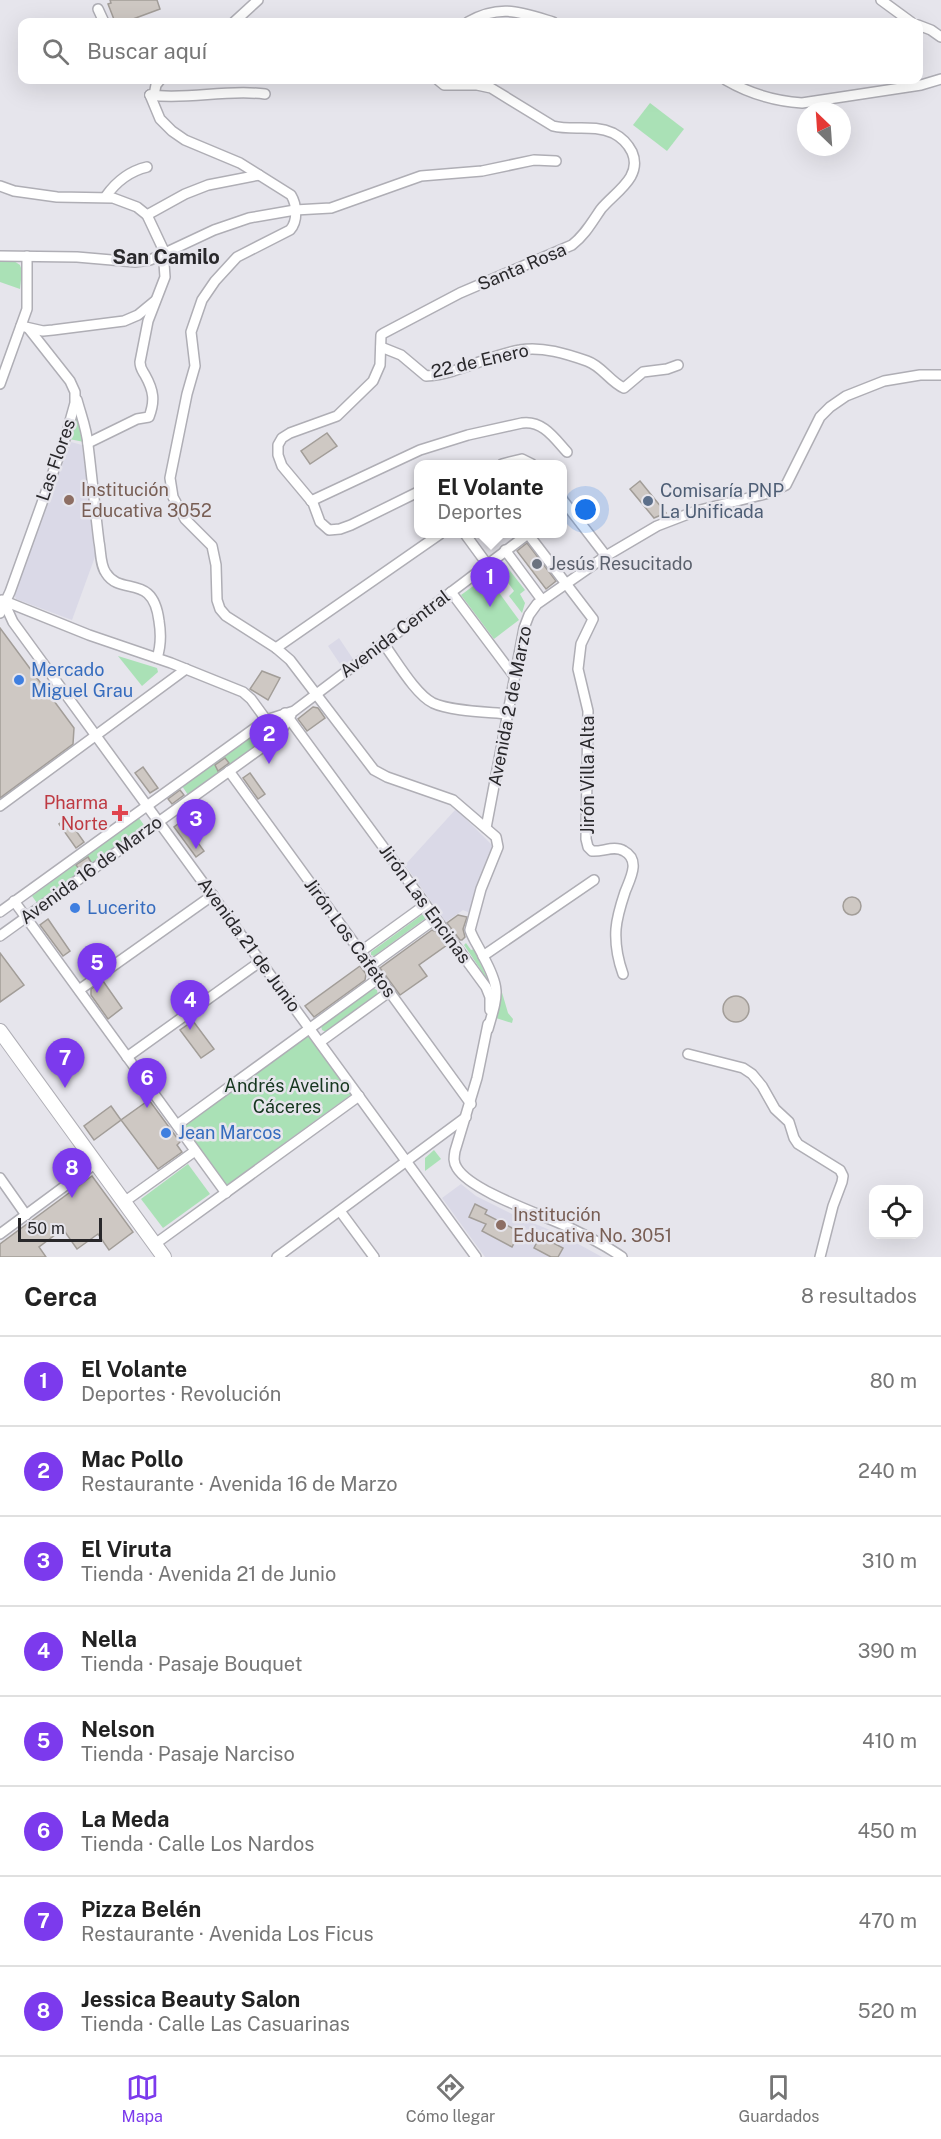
<!DOCTYPE html>
<html lang="es">
<meta charset="utf-8">
<style>
body{margin:0;font-family:"Public Sans",sans-serif;background:#f6f6f6;color:#222}
.controls{position:absolute;right:18px;bottom:18px;display:grid;overflow:hidden;border-radius:12px;box-shadow:0 6px 24px #0002}
.controls button{width:54px;height:54px;display:grid;place-items:center;padding:0;border:0;border-bottom:2px solid #e0e0e0;background:#fff;color:#222;font:30px sans-serif}
.compass{position:absolute;left:797px;top:102px;width:54px;height:54px;border-radius:50%;background:#fff;box-shadow:0 6px 24px #0002;rotate:335deg}
.scale{position:absolute;left:18px;bottom:15px;width:84px;box-sizing:border-box;padding-left:6px;border:3px solid #29282b;border-top:0;font-size:16px;line-height:21px;white-space:nowrap;color:#29282b;-webkit-text-stroke:4px #e6e5ec;paint-order:stroke}
.you{position:absolute;left:586px;top:510px;width:21px;height:21px;margin:-15px;border:4px solid #fff;border-radius:50%;background:#1a73e8;box-shadow:0 0 0 9px #1a73e833}
.badge{display:grid;place-items:center;width:39px;height:39px;border-radius:50%;background:#7c3aed;color:#fff;font-size:20px;font-weight:700}
.pin{position:absolute;translate:-50% -50px;filter:drop-shadow(0 2px 3px #0008)}
.pin::after{content:'';position:absolute;top:32px;width:21px;height:18px;background:inherit;clip-path:polygon(0 0,100% 0,50% 100%)}
.popup{position:absolute;left:414px;top:460px;width:153px;height:78px;box-sizing:border-box;display:grid;place-content:center;border-radius:12px;background:#fff;filter:drop-shadow(0 2px 4px #0005);font-size:20px;white-space:nowrap;color:#767676}
.popup b{font-size:22px;color:#222}
.popup::after{content:'';position:absolute;left:50%;top:100%;margin-left:-12px;border:12px solid transparent;border-top-color:#fff}
.list{margin:0;padding:0;list-style:none}
h2{display:flex;justify-content:space-between;align-items:center;height:78px;margin:0;padding:0 24px;font-size:26px}
h2 small{font-size:20px;font-weight:400;color:#767676}
.list li{display:grid;grid-template-columns:39px 1fr auto;gap:18px;align-items:center;box-sizing:border-box;height:90px;padding:0 24px;border-top:2px solid #e0e0e0}
.list b{display:block;font-size:22px;white-space:nowrap}
.list p{margin:0;font-size:20px;white-space:nowrap;color:#767676}
.list em{font-size:20px;font-style:normal;color:#767676}
.icon{flex:none;width:33px;height:33px;fill:none;stroke:currentColor;stroke-width:2;stroke-linecap:round;stroke-linejoin:round}
.map{position:relative;flex:none;width:941px;height:1257px;overflow:hidden}
.search{position:absolute;background:#fff;box-shadow:0 6px 24px #0002;left:18px;right:18px;top:18px;height:66px;display:flex;align-items:center;gap:15px;box-sizing:border-box;padding:0 21px;border-radius:12px;color:#767676;font-size:22px}
.sheet{height:798px;background:#fff}
nav{display:flex;justify-content:space-around;align-items:center;box-sizing:border-box;height:84px;border-top:2px solid #e0e0e0;background:#fff;font-size:16px;color:#767676}
nav a{display:grid;justify-items:center;gap:3px}
nav .on{color:#7c3aed}
.map>svg:first-child{display:block}
.built{fill:#dad9e7}
.green{fill:#aae1b6}
.building{fill:#cec8c3;stroke:#a29d98;stroke-width:1.5}
.lines{fill:none;stroke-linecap:round;stroke-linejoin:round}
.street-casing{stroke:#afaeb5;stroke-width:12}
.secondary-casing{stroke:#afaeb5;stroke-width:16}
.street{stroke:#fff;stroke-width:9}
.secondary{stroke:#fff;stroke-width:14}
.education-dot{fill:#8d6e63;stroke:#e6e5ec;stroke-width:2}
.service-dot{fill:#5c6f8a;stroke:#e6e5ec;stroke-width:2}
.worship-dot{fill:#6b7280;stroke:#e6e5ec;stroke-width:2}
.shop-dot{fill:#3f7fe0;stroke:#e6e5ec;stroke-width:2}
.health-dot{fill:#e0444e;stroke:#e6e5ec;stroke-width:2}
.labels{text-anchor:middle;stroke-width:5;stroke-linejoin:round;paint-order:stroke}
.street-label{font-size:18px;fill:#29282b;stroke:#e6e5ec}
.education-label{font-size:18px;fill:#785e54;stroke:#e6e5ec;text-anchor:start}
.service-label{font-size:18px;fill:#4e5e75;stroke:#e6e5ec;text-anchor:start}
.worship-label{font-size:18px;fill:#5b616d;stroke:#e6e5ec;text-anchor:start}
.shop-label{font-size:18px;fill:#366cbe;stroke:#e6e5ec;text-anchor:start}
.health-label{font-size:18px;fill:#be3a42;stroke:#e6e5ec;text-anchor:end}
.park-label{font-size:18px;fill:#15361e;stroke:#e6e5ec}
.neighbourhood-label{font-size:20px;font-weight:bold;fill:#29282b;stroke:#e6e5ec}
</style>
<div class="map">
<svg width="941" height="1257" viewBox="0 0 941 1257">
<rect width="100%" height="100%" fill="#e6e5ec"/>
<g class="built">
<polygon points="71,442 82,445 96,554 72,620 16,599 14,593"/>
<polygon points="339,638 353,659 342,667 328,646"/>
<polygon points="456,809 493,846 476,888 470,913 463,910 446,922 405,865"/>
<polygon points="461,1184 476,1196 516,1216 562,1235 602,1257 485,1257 442,1198"/>
</g>
<g class="green">
<polygon points="650,103 684,129 667,151 633,125"/>
<polygon points="0,261 14,261 20,265 22,271 20,289 0,282"/>
<polygon points="75,413 77,414 84,442 69,439"/>
<polygon points="504,563 525,590 520,594 525,603 522,613 509,596 514,591 503,576 496,579 491,572"/>
<polygon points="487,576 519,620 494,639 461,595"/>
<polygon points="118,656 157,668 158,672 142,686"/>
<polygon points="255,733 261,742 188,795 182,786"/>
<polygon points="139,818 144,825 37,903 32,896"/>
<polygon points="423,914 426,918 374,956 371,955 371,952"/>
<polygon points="466,943 471,950 474,949 489,982 464,945"/>
<polygon points="373,988 377,990 378,995 326,1032 322,1030 321,1026"/>
<polygon points="501,989 508,1013 513,1019 512,1023 496,1018"/>
<polygon points="309,1035 352,1094 227,1185 184,1126"/>
<polygon points="434,1150 441,1159 425,1171 425,1158"/>
<polygon points="188,1164 210,1194 163,1228 141,1199"/>
</g>
<g class="building">
<polygon points="110,0 157,0 160,9 133,19 134,22 115,22 108,4 111,3"/>
<polygon points="327,433 337,446 310,464 301,451"/>
<polygon points="640,481 666,513 654,518 630,489"/>
<polygon points="527,543 556,581 546,589 517,551"/>
<polygon points="0,628 74,728 73,744 0,798"/>
<polygon points="262,671 280,678 268,700 250,689"/>
<polygon points="313,707 318,708 325,718 307,731 298,719"/>
<polygon points="225,758 229,763 218,771 215,765"/>
<polygon points="143,767 158,788 150,793 135,773"/>
<polygon points="250,773 265,794 258,799 243,778"/>
<polygon points="180,790 184,795 172,804 168,799"/>
<polygon points="67,818 84,842 76,848 59,824"/>
<polygon points="182,821 204,851 196,857 174,827"/>
<polygon points="88,857 91,862 80,870 76,865"/>
<circle cx="852" cy="906" r="9"/>
<polygon points="458,915 467,917 463,929 465,937 462,940 460,940 447,923"/>
<polygon points="48,919 70,951 63,956 40,925"/>
<polygon points="432,930 437,932 447,945 419,965 427,976 400,995 380,968"/>
<polygon points="0,953 24,985 0,1002"/>
<polygon points="360,966 366,974 365,980 314,1017 305,1006"/>
<polygon points="103,981 122,1008 108,1019 91,995 91,989"/>
<circle cx="736" cy="1009" r="13"/>
<polygon points="193,1021 214,1049 201,1058 180,1030"/>
<polygon points="149,1100 180,1142 177,1145 182,1152 158,1169 121,1120"/>
<polygon points="111,1106 121,1120 94,1140 84,1126"/>
<polygon points="92,1176 133,1232 109,1250 98,1234 77,1249 63,1229 39,1247 46,1257 0,1257 0,1244"/>
<polygon points="475,1204 487,1210 485,1214 520,1232 512,1247 482,1231 486,1224 469,1217"/>
<polygon points="540,1236 563,1248 558,1257 551,1257 534,1248"/>
</g>
<g class="lines">
<g class="street-casing">
<g id="street">
<polyline points="881,0 911,22"/>
<polyline points="98,9 104,22"/>
<polyline points="234,22 258,0"/>
<path d="M 468,22 C 500,4 520,12 553,22"/>
<polyline points="918,25 931,30 941,37"/>
<path d="M 726,80 C 750,94 774,101 802,103 L 921,85 L 941,79"/>
<path d="M 150,95 L 160,119 L 172,131 L 185,140 L 240,163 L 291,195 C 297,205 298,221 290,230 L 237,257 L 215,281 L 202,300 L 191,332 L 195,366 L 187,394 L 170,478 L 173,497 L 185,519 L 212,546 L 216,565 L 217,600 L 220,609 L 226,616 L 276,648 L 290,660 L 374,770 L 387,777 L 453,800 L 496,837 L 498,847 L 481,889 L 470,930 C 473,939 479,947 483,956 C 501,989 498,994 488,1029"/>
<path d="M 150,95 C 188,100 226,89 265,94"/>
<polyline points="150,95 154,95 156,85 160,80"/>
<path d="M 0,186 L 14,191 L 57,197 L 113,198 L 137,207 L 147,215 L 163,249 L 165,277 L 148,321 L 140,362 C 140,368 142,370 145,375 C 154,391 155,401 149,417 L 137,419 L 88,443"/>
<path d="M 106,196 C 116,182 130,171 147,167"/>
<polyline points="147,215 185,194 208,185 259,175"/>
<polyline points="0,256 77,257 135,262 150,260 214,230 249,218 295,210 331,208 421,176 482,171 534,160 556,161"/>
<polyline points="21,326 43,331 53,330 124,321 138,315 155,301"/>
<path d="M 381,347 L 401,355 L 426,376 C 459,374 488,355 520,350 C 542,346 567,354 587,361 C 602,366 610,382 624,388 L 643,372 L 667,369 L 678,365"/>
<polyline points="0,384 27,309 27,256"/>
<path d="M 77,400 C 81,415 87,430 88,445 C 92,477 95,510 99,542 C 101,551 100,565 106,573 C 121,597 153,572 159,621 C 161,633 161,646 157,658"/>
<polyline points="502,464 522,459 532,464"/>
<path d="M 418,492 L 351,525 L 340,529 L 329,530 L 320,522 L 313,503 L 282,466 L 278,455 L 278,445 L 282,438 L 290,433 L 337,416 L 373,381 L 380,365 L 381,335 L 384,333 L 460,293 L 572,245 C 585,235 592,222 601,209 C 615,192 643,177 632,152 C 628,144 621,137 613,133 C 593,124 573,131 553,126 L 491,88 L 477,85 L 444,85 L 438,80"/>
<polyline points="562,499 606,556"/>
<path d="M 311,501 L 420,450 L 468,435 L 522,423 C 543,420 555,439 567,452"/>
<polyline points="465,534 487,564"/>
<polyline points="505,550 542,600"/>
<polyline points="451,592 514,676"/>
<polyline points="2,600 89,635 171,663 243,692 251,699 278,736"/>
<polyline points="6,601 8,611 13,622 476,1257"/>
<polyline points="0,613 10,592 65,439 75,403 75,392 70,381 29,329"/>
<path d="M 383,643 C 396,660 415,694 433,703 C 450,711 487,712 507,714"/>
<polyline points="276,648 440,534"/>
<polyline points="285,713 486,987 490,997 490,1010"/>
<polyline points="229,771 471,1104"/>
<polyline points="0,806 186,669"/>
<polyline points="486,828 524,628 529,615 537,604 606,556 657,526 696,511 769,493 786,485 820,417 830,407 846,396 884,381 920,375 941,375"/>
<polyline points="14,901 226,1193"/>
<path d="M 0,912 L 266,720 L 294,711 L 528,534 L 593,619 L 581,644 L 578,669 L 588,711 L 586,839 L 588,847 L 592,851 C 603,852 614,845 624,851 C 641,860 630,879 625,892 C 621,904 617,916 616,929 C 615,944 618,960 623,974"/>
<polyline points="0,936 278,736 291,715"/>
<polyline points="360,952 425,905"/>
<polyline points="483,956 594,880"/>
<polyline points="370,966 435,919"/>
<polyline points="79,990 213,895"/>
<path d="M 488,1024 L 477,1078 L 455,1151 C 454,1157 453,1162 457,1168 C 471,1191 540,1214 566,1226 C 585,1235 605,1245 622,1257"/>
<polyline points="320,1042 389,992"/>
<polyline points="688,1054 743,1068 752,1074 762,1086 775,1109 789,1122 794,1138 798,1144 840,1170 843,1176 842,1182 833,1206 820,1257"/>
<polyline points="127,1057 261,961"/>
<polyline points="177,1125 379,978"/>
<polyline points="0,1178 26,1215"/>
<polyline points="124,1202 195,1151"/>
<polyline points="340,1211 374,1257"/>
<polyline points="0,1234 96,1163"/>
<polyline points="155,1244 359,1096"/>
<polyline points="277,1257 466,1117"/>
</g>
</g>
<g class="secondary-casing">
<polyline id="secondary" points="0,1031 164,1257"/>
</g>
<use href="#street" class="street"/>
<use href="#secondary" class="secondary"/>
</g>
<g class="education-dot">
<circle cx="69" cy="500" r="6"/>
<circle cx="501" cy="1225" r="6"/>
</g>
<circle class="service-dot" cx="648" cy="501" r="6"/>
<circle class="worship-dot" cx="537" cy="564" r="6"/>
<g class="shop-dot">
<circle cx="19" cy="680" r="6"/>
<circle cx="75" cy="908" r="6"/>
<circle cx="166" cy="1133" r="6"/>
</g>
<path class="health-dot" d="M117 804h6v6h6v6h-6v6h-6v-6h-6v-6h6z"/>
<g class="labels">
<g class="street-label">
<text transform="translate(522 267) rotate(-23)" y="6">Santa Rosa</text>
<text transform="translate(480 361) rotate(-13)" y="6">22 de Enero</text>
<text transform="translate(56 460) rotate(-71)" y="6">Las Flores</text>
<text transform="translate(395 634) rotate(-37)" y="6">Avenida Central</text>
<text transform="translate(510 706) rotate(-79)" y="6">Avenida 2 de Marzo</text>
<text transform="translate(588 775) rotate(-90)" y="6">Jirón Villa Alta</text>
<text transform="translate(91 870) rotate(-36)" y="6">Avenida 16 de Marzo</text>
<text transform="translate(425 904) rotate(54)" y="6">Jirón Las Encinas</text>
<text transform="translate(350 938) rotate(54)" y="6">Jirón Los Cafetos</text>
<text transform="translate(249 945) rotate(54)" y="6">Avenida 21 de Junio</text>
</g>
<g class="education-label">
<text x="81" y="496">Institución<tspan x="81" dy="21">Educativa 3052</tspan></text>
<text x="513" y="1221">Institución<tspan x="513" dy="21">Educativa No. 3051</tspan></text>
</g>
<g class="service-label">
<text x="660" y="497">Comisaría PNP<tspan x="660" dy="21">La Unificada</tspan></text>
</g>
<g class="worship-label">
<text x="549" y="570">Jesús Resucitado</text>
</g>
<g class="shop-label">
<text x="31" y="676">Mercado<tspan x="31" dy="21">Miguel Grau</tspan></text>
<text x="87" y="914">Lucerito</text>
<text x="178" y="1139">Jean Marcos</text>
</g>
<g class="health-label">
<text x="108" y="809">Pharma<tspan x="108" dy="21">Norte</tspan></text>
</g>
<g class="park-label">
<text x="287" y="1092">Andrés Avelino<tspan x="287" dy="21">Cáceres</tspan></text>
</g>
<g class="neighbourhood-label">
<text x="166" y="264">San Camilo</text>
</g>
</g>
</svg>
<div class="controls">
<button><svg class="icon" aria-label="locate" viewBox="0 0 24 24"><circle cx="12" cy="12" r="6"/><path d="M12 2v4M12 18v4M2 12h4M18 12h4"/></svg></button>
</div>
<svg class="compass" viewBox="-18 -18 36 36"><path d="M0-13l5 13h-10z" fill="#e53935"/><path d="M0 13l5-13h-10z" fill="#767676"/></svg>
<div class="scale">50 m</div>
<div class="you"></div>
<div class="pin badge" style="left:490px;top:607px">1</div>
<div class="popup"><b>El Volante</b>Deportes</div>
<div class="pin badge" style="left:269px;top:764px">2</div>
<div class="pin badge" style="left:196px;top:849px">3</div>
<div class="pin badge" style="left:190px;top:1030px">4</div>
<div class="pin badge" style="left:97px;top:993px">5</div>
<div class="pin badge" style="left:147px;top:1108px">6</div>
<div class="pin badge" style="left:65px;top:1088px">7</div>
<div class="pin badge" style="left:72px;top:1198px">8</div>
<div class="search"><svg class="icon" aria-label="search" viewBox="0 0 24 24"><circle cx="10" cy="10" r="6"/><path d="M15 15l6 6"/></svg>Buscar aquí</div>
</div>
<section class="sheet">
<h2>Cerca<small>8 resultados</small></h2>
<ul class="list">
<li><span class="badge">1</span><div><b>El Volante</b><p>Deportes · Revolución</p></div><em>80 m</em></li>
<li><span class="badge">2</span><div><b>Mac Pollo</b><p>Restaurante · Avenida 16 de Marzo</p></div><em>240 m</em></li>
<li><span class="badge">3</span><div><b>El Viruta</b><p>Tienda · Avenida 21 de Junio</p></div><em>310 m</em></li>
<li><span class="badge">4</span><div><b>Nella</b><p>Tienda · Pasaje Bouquet</p></div><em>390 m</em></li>
<li><span class="badge">5</span><div><b>Nelson</b><p>Tienda · Pasaje Narciso</p></div><em>410 m</em></li>
<li><span class="badge">6</span><div><b>La Meda</b><p>Tienda · Calle Los Nardos</p></div><em>450 m</em></li>
<li><span class="badge">7</span><div><b>Pizza Belén</b><p>Restaurante · Avenida Los Ficus</p></div><em>470 m</em></li>
<li><span class="badge">8</span><div><b>Jessica Beauty Salon</b><p>Tienda · Calle Las Casuarinas</p></div><em>520 m</em></li>
</ul>
</section>
<nav>
<a class="on"><svg class="icon" aria-label="map" viewBox="0 0 24 24"><path d="M3 6l6-2 6 2 6-2v14l-6 2-6-2-6 2zM9 4v14M15 6v14"/></svg>Mapa</a>
<a><svg class="icon" aria-label="directions" viewBox="0 0 24 24"><path d="M12 3l9 9-9 9-9-9zM9 14v-3h6M13 9l2 2-2 2"/></svg>Cómo llegar</a>
<a><svg class="icon" aria-label="saved" viewBox="0 0 24 24"><path d="M7 4h10v16l-5-4-5 4z"/></svg>Guardados</a>
</nav>
